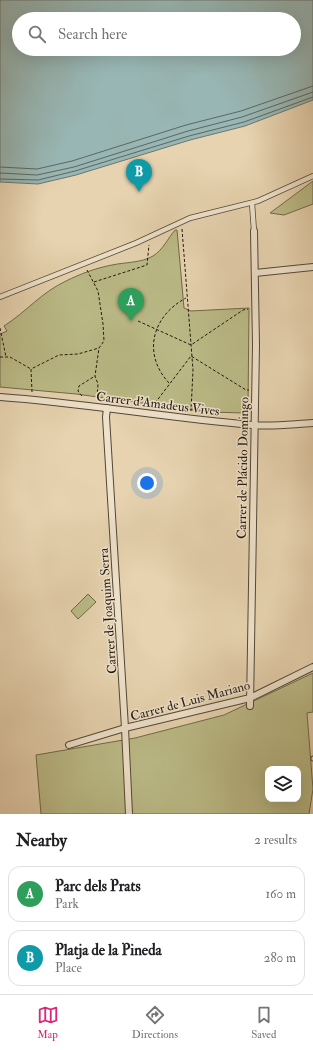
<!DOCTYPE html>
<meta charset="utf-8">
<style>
body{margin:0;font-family:"IM FELL Double Pica",serif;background:#f6f6f6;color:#202124}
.controls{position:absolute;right:12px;bottom:12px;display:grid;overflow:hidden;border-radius:8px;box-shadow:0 4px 16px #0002}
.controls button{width:36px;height:36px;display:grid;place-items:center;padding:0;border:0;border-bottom:1px solid #e0e0e0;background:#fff;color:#202124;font:20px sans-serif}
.you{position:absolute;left:147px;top:483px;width:14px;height:14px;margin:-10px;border:3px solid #fff;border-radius:50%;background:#1a73e8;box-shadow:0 0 0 6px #1a73e833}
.badge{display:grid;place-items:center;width:26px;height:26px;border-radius:50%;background:#db2777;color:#fff;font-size:13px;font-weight:700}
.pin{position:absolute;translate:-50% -33px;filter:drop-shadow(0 1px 2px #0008)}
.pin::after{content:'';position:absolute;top:21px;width:14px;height:12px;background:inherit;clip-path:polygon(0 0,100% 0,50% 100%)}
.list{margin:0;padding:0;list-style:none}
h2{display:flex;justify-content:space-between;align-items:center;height:52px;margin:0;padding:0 16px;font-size:17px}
h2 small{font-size:13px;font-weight:400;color:#757577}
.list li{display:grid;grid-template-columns:26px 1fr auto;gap:12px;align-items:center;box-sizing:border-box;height:56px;margin:0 8px 8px;padding:0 8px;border:1px solid #e0e0e0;border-radius:12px}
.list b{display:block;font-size:15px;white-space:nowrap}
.list p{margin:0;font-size:13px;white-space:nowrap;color:#757577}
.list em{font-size:13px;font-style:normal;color:#757577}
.icon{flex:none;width:22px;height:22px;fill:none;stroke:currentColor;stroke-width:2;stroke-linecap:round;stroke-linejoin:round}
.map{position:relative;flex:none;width:313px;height:814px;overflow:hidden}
.search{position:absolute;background:#fff;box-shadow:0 4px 16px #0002;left:12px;right:12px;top:12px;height:44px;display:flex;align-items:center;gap:10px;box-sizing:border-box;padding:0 14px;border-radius:22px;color:#757577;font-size:15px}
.sheet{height:180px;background:#fff}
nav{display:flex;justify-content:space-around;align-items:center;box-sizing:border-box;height:56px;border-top:1px solid #e0e0e0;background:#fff;font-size:11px;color:#757577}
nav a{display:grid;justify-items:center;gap:2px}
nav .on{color:#db2777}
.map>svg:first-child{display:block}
.green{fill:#bbbb87;stroke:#6e6a4a;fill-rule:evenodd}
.water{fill:#98b6b3;stroke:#687771;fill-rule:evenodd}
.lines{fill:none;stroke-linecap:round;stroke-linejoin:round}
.shore{stroke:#5c6760;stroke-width:1}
.service-casing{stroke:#524736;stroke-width:5}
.pedestrian-casing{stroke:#524736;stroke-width:6}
.minor-casing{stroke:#524736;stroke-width:8}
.path{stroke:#20180e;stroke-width:1;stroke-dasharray:3 2;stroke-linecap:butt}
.service{stroke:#efe2cc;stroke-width:3}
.pedestrian{stroke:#efe2cc;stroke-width:4.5}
.minor{stroke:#efe2cc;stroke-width:6}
.labels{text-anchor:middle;stroke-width:3;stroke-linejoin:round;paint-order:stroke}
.street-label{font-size:13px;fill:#20180e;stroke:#efe2cc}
</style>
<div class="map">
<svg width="313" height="814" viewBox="0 0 313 814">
<rect width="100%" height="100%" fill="#e7d3b0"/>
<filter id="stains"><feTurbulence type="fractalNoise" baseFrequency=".005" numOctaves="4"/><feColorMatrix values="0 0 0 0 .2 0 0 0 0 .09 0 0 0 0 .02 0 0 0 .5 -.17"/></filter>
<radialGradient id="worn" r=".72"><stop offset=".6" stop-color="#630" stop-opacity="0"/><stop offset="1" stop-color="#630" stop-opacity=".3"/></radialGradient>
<g class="green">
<polygon points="313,181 313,204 284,215 270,213"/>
<path d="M 175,230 L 177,230 L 184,308 L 191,311 L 249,308 L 248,408 L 245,413 L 208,412 L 76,394 L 0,387 L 0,334 L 7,331 L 4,326 C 26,312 42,292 66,281 C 80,274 96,268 112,265 C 126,262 141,263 153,256 C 163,250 168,238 175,230 Z"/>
<polygon points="88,594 96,602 78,619 71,611"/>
<path d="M 313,673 L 313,712 L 307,713 L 313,789 L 309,814 L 41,814 L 36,755 L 135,738 L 224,715 ZM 268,769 L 298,769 L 298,799 L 268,799 Z"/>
</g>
<path class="water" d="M 0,0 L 313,0 L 313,100 L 245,126 L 190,140 L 76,175 L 38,184 L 0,182 ZM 19,19 L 294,19 L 294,49 L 19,49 Z"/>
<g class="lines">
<g class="shore">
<polyline points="0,167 37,169 72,161 186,125 241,111 313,86"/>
<polyline points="0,173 37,175 74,167 188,131 242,117 313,92"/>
<polyline points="0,179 38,180 75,171 189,136 244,122 313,97"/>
</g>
<g class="service-casing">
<polyline id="service" points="313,758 313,759"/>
</g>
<g class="pedestrian-casing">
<g id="pedestrian">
<polyline points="252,203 254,231"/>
<polyline points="0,297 136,243 190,218 258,201 313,176"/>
</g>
</g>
<g class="minor-casing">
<g id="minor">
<polyline points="255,273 313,267"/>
<path d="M 0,397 C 84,403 168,418 252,425 C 272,427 293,424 313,423"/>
<polyline points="107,408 106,417 125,728 129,814"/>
<polyline points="250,706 256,345 254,231"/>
<polyline points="69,745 125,728 250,698 313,667"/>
</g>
</g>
<g class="path">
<polyline points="182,229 193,370 191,411"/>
<polyline points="87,270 98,291 103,324 104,341 99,348 95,376 98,384 97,398"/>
<polyline points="94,282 147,265 149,245"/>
<polyline points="138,321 191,345 243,310 248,309"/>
<polyline points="0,328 6,357"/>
<polyline points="0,357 10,357 31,369"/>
<path d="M 169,383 C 142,354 152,316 186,298"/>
<polyline points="32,392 31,369 59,355 78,354 99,348"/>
<polyline points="82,396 78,391 79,386 95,376"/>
<polyline points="152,407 191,356 246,390 249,390"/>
</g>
<use href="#service" class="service"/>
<use href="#pedestrian" class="pedestrian"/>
<use href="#minor" class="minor"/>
</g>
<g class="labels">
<g class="street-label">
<text transform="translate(158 403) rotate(7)" y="5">Carrer d'Amadeus Vives</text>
<text transform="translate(242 468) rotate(-89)" y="5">Carrer de Plácido Domingo</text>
<text transform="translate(107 611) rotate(-94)" y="5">Carrer de Joaquim Serra</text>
<text transform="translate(190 700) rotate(-15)" y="5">Carrer de Luis Mariano</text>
</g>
</g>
<rect width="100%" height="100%" filter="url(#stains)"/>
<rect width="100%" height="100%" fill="url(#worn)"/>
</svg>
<div class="controls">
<button><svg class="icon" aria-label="layers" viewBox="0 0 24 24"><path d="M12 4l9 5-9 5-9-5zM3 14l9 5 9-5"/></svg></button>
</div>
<div class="you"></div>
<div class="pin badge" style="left:131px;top:321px;background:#2e9e5b">A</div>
<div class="pin badge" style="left:139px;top:192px;background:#0f9aa8">B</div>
<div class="search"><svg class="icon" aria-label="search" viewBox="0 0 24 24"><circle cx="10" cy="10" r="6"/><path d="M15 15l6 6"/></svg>Search here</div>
</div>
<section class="sheet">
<h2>Nearby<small>2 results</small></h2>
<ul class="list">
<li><span class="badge" style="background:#2e9e5b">A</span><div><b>Parc dels Prats</b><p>Park</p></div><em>160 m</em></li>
<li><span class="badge" style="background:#0f9aa8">B</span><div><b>Platja de la Pineda</b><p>Place</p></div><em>280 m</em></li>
</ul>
</section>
<nav>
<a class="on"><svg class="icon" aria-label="map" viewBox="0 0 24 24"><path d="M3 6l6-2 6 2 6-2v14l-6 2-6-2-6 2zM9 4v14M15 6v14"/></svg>Map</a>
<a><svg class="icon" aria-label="directions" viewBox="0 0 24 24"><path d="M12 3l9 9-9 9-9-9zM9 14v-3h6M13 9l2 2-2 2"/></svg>Directions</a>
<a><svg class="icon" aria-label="saved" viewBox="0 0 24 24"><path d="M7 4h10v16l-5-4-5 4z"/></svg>Saved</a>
</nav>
